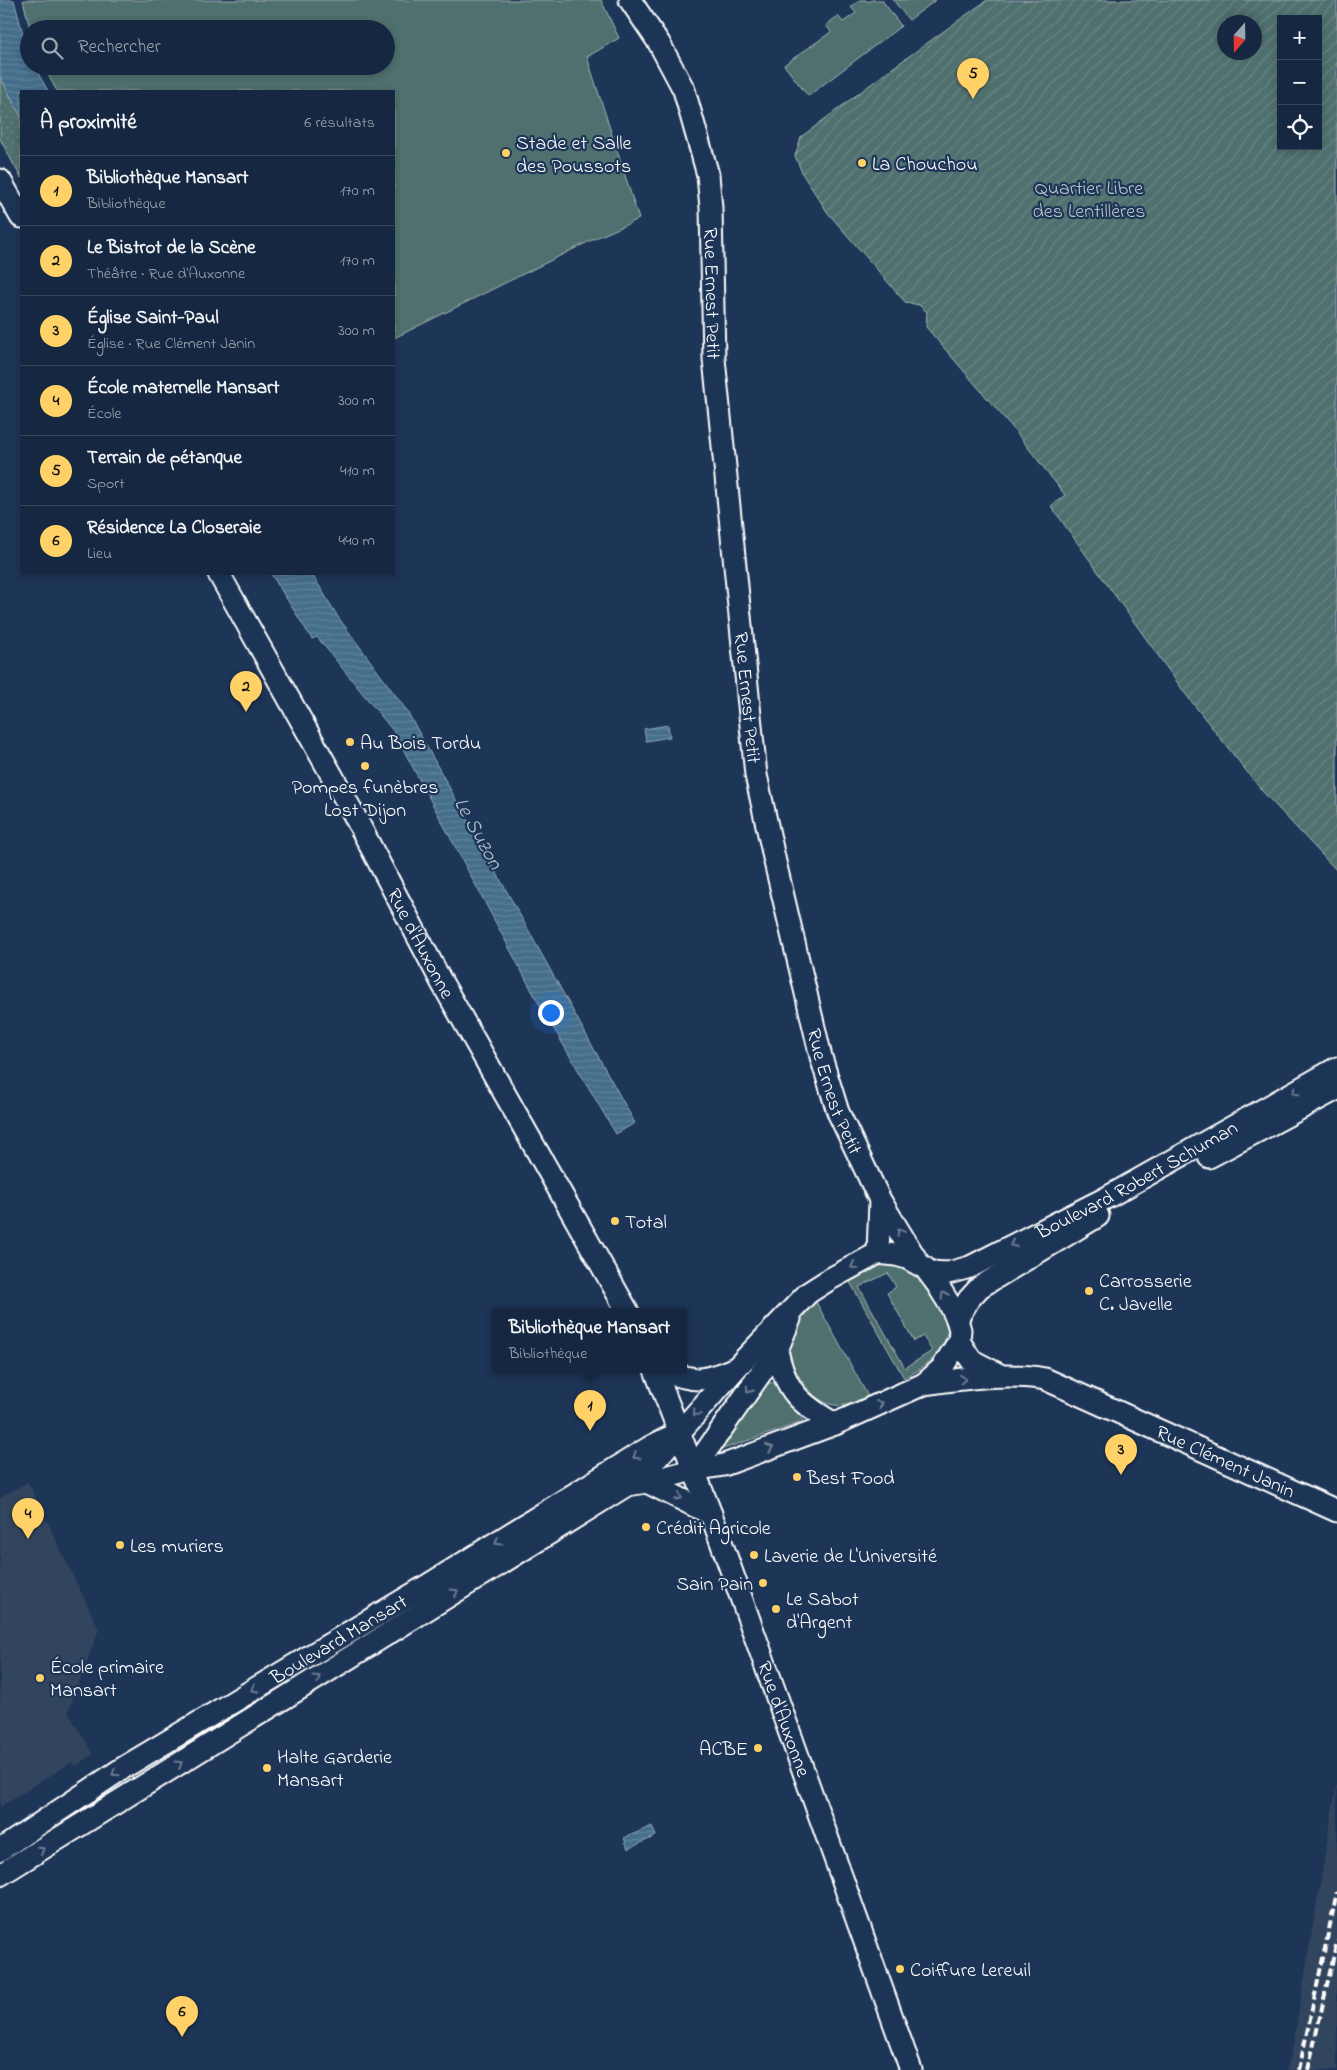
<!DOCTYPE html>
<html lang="fr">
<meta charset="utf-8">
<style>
body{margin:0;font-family:"Indie Flower",sans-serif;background:#23344c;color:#f1f3f6}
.controls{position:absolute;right:15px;top:15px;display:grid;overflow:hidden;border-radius:0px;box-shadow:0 2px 8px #0003}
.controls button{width:45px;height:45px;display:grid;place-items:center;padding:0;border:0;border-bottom:1px solid #35445a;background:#162841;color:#f1f3f6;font:25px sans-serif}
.compass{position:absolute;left:1217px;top:15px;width:45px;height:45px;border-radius:50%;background:#162841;box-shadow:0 2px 8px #0003;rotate:200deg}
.you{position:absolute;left:550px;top:1012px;width:18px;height:18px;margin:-12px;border:4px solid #fff;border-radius:50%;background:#1a73e8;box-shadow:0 0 0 8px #1a73e833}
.badge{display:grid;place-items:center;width:32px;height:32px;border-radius:50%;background:#ffd166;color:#111;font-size:16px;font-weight:700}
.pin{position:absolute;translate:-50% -41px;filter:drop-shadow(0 1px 2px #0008)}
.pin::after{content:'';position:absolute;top:26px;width:18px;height:15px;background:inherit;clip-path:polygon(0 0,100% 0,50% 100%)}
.popup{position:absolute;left:492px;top:1308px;width:195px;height:65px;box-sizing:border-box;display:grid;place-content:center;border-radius:0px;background:#162841;filter:drop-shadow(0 1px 4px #0005);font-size:16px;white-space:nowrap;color:#9ea6b1}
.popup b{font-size:19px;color:#f1f3f6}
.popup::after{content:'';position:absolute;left:50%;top:100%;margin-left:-10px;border:10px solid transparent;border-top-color:#162841}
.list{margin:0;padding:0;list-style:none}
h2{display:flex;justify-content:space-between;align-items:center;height:65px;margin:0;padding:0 20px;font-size:21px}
h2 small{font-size:16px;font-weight:400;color:#9ea6b1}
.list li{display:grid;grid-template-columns:32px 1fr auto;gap:15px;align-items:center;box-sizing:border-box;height:70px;padding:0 20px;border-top:1px solid #35445a}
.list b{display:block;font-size:19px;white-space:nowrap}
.list p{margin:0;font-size:16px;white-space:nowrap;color:#9ea6b1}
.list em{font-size:16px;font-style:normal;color:#9ea6b1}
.icon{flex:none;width:28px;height:28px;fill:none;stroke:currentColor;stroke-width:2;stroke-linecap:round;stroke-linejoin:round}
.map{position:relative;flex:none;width:1337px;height:2070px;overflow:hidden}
.search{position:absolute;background:#162841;box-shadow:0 2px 8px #0003;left:20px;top:20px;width:375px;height:55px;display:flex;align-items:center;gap:12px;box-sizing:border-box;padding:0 18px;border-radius:28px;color:#9ea6b1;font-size:19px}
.panel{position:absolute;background:#162841;box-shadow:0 2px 8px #0003;left:20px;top:90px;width:375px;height:485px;border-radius:0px}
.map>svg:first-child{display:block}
.built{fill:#32445e}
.grass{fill:#4f6f6e;stroke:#a7b7b6;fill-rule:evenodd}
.park{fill:url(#park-dots);stroke:#a7b7b6}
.garden{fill:url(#garden-furrows);stroke:#a7b7b6;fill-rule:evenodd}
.water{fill:url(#water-rules);stroke:#8fa8b9}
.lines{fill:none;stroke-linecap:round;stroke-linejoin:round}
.secondary-casing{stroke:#fff;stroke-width:25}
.secondary{stroke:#1d3557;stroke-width:21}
.rail{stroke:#fff;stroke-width:4;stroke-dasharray:8 4;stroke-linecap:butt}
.oneway{stroke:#6c7c92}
.poi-dot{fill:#ffd166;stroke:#1d3557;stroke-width:2}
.labels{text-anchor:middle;stroke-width:4.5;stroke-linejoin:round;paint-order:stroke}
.poi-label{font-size:20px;fill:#fff;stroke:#1d3557;text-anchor:start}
.park-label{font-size:20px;fill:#b9c5c5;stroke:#1d3557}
.street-label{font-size:20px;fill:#fff;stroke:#1d3557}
.water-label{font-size:21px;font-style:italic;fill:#b4c5d1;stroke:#1d3557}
</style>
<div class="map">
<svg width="1337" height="2070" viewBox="0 0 1337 2070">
<defs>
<pattern id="park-dots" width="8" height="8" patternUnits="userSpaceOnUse" patternTransform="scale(1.25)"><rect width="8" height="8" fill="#4f6f6e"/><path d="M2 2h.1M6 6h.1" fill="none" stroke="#698584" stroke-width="1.8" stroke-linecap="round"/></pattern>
<pattern id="garden-furrows" width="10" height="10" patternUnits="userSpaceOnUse" patternTransform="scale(1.25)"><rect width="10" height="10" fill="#4f6f6e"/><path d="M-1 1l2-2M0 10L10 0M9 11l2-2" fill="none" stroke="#698584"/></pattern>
<pattern id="water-rules" width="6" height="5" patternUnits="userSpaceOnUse" patternTransform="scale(1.25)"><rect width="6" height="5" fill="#446e8b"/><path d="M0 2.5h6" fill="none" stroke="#60849c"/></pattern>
</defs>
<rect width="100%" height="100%" fill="#1d3557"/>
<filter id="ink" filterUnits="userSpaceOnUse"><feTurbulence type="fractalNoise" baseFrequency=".02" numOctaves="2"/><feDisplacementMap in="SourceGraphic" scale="10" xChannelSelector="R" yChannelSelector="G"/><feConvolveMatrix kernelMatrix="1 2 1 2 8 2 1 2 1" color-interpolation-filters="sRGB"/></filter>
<g filter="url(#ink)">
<g class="built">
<polygon points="28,1482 99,1629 68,1712 93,1754 75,1766 72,1762 0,1807 0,1498"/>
<polygon points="1337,1782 1337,2070 1287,2070 1293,2045"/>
</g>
<g class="grass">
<polygon points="23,0 601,0 619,38 587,57 639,219 596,238 394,338 394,91 57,91 43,66 386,66 386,29 30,29"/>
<polygon points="860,0 866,0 868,2 872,0 882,0 901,26 808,96 784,65 831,32 826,25 838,16 843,22 856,13 851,7"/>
<polygon points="893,0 936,0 909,20"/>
<path d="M 891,1264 L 904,1266 L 916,1273 L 943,1316 L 948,1330 L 941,1353 L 919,1370 L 904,1378 L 850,1282 L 880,1266 ZM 888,1273 L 896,1287 L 887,1293 L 914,1341 L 923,1336 L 932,1351 L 905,1368 L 859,1287 Z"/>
<path d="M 816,1302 L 869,1398 C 838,1412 819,1407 800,1378 C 794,1367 788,1357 790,1345 C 792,1329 805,1313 816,1302 Z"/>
<path d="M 769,1383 C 773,1383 773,1382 776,1385 C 781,1389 782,1395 785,1399 C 790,1407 801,1413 803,1422 L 720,1450 L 764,1385 Z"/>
</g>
<polygon class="park" points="0,76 21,117 21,178 0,139"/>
<path class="garden" d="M 987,0 L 1337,0 L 1337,871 L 1263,792 L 1187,696 L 1051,506 L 1065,495 L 1012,427 L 926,327 L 927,312 L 919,305 L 905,302 L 828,213 L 803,175 L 795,156 L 801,137 L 887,72 ZM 1281,19 L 1318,19 L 1318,146 L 1281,146 ZM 1224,22 L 1254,22 L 1254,52 L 1224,52 Z"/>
<g class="water">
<polygon points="0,0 14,0 29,57 29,66 34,66 48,91 21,91 21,117 0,76"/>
<polygon points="271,574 312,574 338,617 407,711 635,1123 616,1134 538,1002 394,732 317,637 312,639"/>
<polygon points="668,725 670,737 646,741 644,729"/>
<polygon points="652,1826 656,1836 628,1849 624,1838"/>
</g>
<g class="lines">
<g class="secondary-casing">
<g id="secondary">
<path id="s1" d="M 630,0 L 659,43 L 684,90 L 708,175 L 711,208 L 714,359 L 719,407 L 756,775 L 775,862 L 821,1057 L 838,1112 L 880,1200 L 919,1264"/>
<polyline points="0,180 21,217"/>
<path id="s2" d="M 219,574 L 353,813 L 441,981 L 628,1312"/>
<polyline points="1209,1157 1337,1089"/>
<polyline points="878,1253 880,1201"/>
<path id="s3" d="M 929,1272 L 948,1273 L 970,1267 L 1108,1197 L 1337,1068"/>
<polyline points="957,1319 969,1299 980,1287 1098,1216"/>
<polyline points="959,1341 971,1360 1002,1376"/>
<path d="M 777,1350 C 785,1391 800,1404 835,1424"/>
<path id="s4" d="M 655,1370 L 711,1514 L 911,2070"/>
<path d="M 659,1370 C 694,1380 699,1384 733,1369"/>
<path id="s5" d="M 924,1384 C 963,1379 1005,1372 1045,1379 L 1337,1511"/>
<polyline points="693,1470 777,1350 790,1319"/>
<polyline points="647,1482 711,1514"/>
<path id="s6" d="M 0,1850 L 123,1768 L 428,1585 L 650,1447 L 668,1438"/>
<polyline points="0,1875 627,1485 658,1457 736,1368 808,1293 830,1279 878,1253 896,1255 907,1258 925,1268 937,1284 950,1305 957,1319 960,1330 959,1341 942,1368 924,1384 835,1424 724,1465 693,1470 647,1482 627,1485"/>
</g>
</g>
<use href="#secondary" class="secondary"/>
<g class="rail">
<polyline points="1299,2070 1337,1892"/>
<polyline points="1308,2070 1337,1941"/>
</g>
</g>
<defs><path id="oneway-chevron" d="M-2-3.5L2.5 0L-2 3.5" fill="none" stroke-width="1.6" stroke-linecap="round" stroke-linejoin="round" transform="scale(1.25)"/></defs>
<g class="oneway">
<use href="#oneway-chevron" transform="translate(1295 1092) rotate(150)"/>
<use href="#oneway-chevron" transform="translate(900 1232) rotate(-121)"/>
<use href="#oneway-chevron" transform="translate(1013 1244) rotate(153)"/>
<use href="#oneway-chevron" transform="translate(854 1266) rotate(151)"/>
<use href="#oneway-chevron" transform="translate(944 1295) rotate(-121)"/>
<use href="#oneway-chevron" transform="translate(963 1379) rotate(-5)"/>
<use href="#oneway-chevron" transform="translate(749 1390) rotate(125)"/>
<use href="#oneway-chevron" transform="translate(880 1404) rotate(-24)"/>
<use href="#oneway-chevron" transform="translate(696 1413) rotate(131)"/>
<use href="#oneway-chevron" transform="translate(770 1448) rotate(-20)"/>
<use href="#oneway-chevron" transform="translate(636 1456) rotate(148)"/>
<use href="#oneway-chevron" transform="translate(679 1497) rotate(27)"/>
<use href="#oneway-chevron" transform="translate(498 1542) rotate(148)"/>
<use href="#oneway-chevron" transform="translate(455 1592) rotate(-32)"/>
<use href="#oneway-chevron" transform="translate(317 1678) rotate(-32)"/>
<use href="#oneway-chevron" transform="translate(254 1689) rotate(149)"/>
<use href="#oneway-chevron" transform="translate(179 1764) rotate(-32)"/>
<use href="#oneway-chevron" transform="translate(115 1773) rotate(146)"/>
<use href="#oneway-chevron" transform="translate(41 1850) rotate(-32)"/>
</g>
</g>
<g class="poi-dot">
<circle cx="506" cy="153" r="5"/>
<circle cx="862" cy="163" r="5"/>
<circle cx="350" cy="742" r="5"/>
<circle cx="365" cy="766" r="5"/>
<circle cx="615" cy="1221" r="5"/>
<circle cx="1089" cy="1291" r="5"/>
<circle cx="797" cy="1477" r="5"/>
<circle cx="646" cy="1527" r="5"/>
<circle cx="120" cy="1545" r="5"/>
<circle cx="754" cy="1555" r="5"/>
<circle cx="763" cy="1583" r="5"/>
<circle cx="776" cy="1609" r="5"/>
<circle cx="40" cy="1678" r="5"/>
<circle cx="758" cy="1748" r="5"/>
<circle cx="267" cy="1768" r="5"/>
<circle cx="900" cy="1969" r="5"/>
</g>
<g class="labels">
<g class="poi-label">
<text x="516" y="149">Stade et Salle<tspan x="516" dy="23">des Poussots</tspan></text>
<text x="872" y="170">La Chouchou</text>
<text x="360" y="749">Au Bois Tordu</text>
<text x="365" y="793" text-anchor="middle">Pompes funèbres<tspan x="365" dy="23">Lost Dijon</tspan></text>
<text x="625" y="1228">Total</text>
<text x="1099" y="1287">Carrosserie<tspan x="1099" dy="23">C. Javelle</tspan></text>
<text x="807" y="1484">Best Food</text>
<text x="656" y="1534">Crédit Agricole</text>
<text x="130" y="1552">Les muriers</text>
<text x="764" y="1562">Laverie de L'Université</text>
<text x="753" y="1590" text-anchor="end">Sain Pain</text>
<text x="786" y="1605">Le Sabot<tspan x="786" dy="23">d'Argent</tspan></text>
<text x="50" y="1673">École primaire<tspan x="50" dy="23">Mansart</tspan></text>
<text x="748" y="1755" text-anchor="end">ACBE</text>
<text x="277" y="1763">Halte Garderie<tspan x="277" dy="23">Mansart</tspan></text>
<text x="910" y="1976">Coiffure Lereuil</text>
</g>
<g class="park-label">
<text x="1089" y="194">Quartier Libre<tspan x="1089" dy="23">des Lentillères</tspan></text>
</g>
<g class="street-label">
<text dy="7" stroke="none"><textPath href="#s1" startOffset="312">Rue Ernest Petit</textPath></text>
<text dy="7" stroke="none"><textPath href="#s1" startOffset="718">Rue Ernest Petit</textPath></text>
<text dy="7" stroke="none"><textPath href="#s2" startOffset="421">Rue d'Auxonne</textPath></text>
<text dy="7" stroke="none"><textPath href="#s1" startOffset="1122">Rue Ernest Petit</textPath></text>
<text dy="7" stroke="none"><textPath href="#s3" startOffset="230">Boulevard Robert Schuman</textPath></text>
<text dy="7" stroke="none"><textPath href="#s5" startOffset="320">Rue Clément Janin</textPath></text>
<text dy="7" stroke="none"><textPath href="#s6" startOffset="399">Boulevard Mansart</textPath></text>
<text dy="7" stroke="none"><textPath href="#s4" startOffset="372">Rue d'Auxonne</textPath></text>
</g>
<g class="water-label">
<text transform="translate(479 833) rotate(61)" y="7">Le Suzon</text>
</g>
</g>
</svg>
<div class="controls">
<button>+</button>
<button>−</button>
<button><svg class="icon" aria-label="locate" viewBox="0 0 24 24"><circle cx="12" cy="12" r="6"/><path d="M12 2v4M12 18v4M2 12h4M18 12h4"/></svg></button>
</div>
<svg class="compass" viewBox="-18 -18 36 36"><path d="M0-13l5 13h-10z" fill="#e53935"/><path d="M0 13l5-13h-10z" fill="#9ea6b1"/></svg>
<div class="you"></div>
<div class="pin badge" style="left:590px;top:1431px">1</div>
<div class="popup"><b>Bibliothèque Mansart</b>Bibliothèque</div>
<div class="pin badge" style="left:246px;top:712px">2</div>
<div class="pin badge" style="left:1121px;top:1475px">3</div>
<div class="pin badge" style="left:28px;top:1539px">4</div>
<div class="pin badge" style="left:973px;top:99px">5</div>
<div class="pin badge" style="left:182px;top:2037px">6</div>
<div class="search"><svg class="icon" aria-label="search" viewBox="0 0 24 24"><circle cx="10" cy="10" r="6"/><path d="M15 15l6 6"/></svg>Rechercher</div>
<section class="panel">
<h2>À proximité<small>6 résultats</small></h2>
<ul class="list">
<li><span class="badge">1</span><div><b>Bibliothèque Mansart</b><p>Bibliothèque</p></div><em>170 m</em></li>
<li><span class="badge">2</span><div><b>Le Bistrot de la Scène</b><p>Théâtre · Rue d'Auxonne</p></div><em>170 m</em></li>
<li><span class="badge">3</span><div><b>Église Saint-Paul</b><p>Église · Rue Clément Janin</p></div><em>300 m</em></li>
<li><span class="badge">4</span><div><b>École maternelle Mansart</b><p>École</p></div><em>300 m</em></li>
<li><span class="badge">5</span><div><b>Terrain de pétanque</b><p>Sport</p></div><em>410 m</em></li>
<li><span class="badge">6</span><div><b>Résidence La Closeraie</b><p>Lieu</p></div><em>440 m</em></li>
</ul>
</section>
</div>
